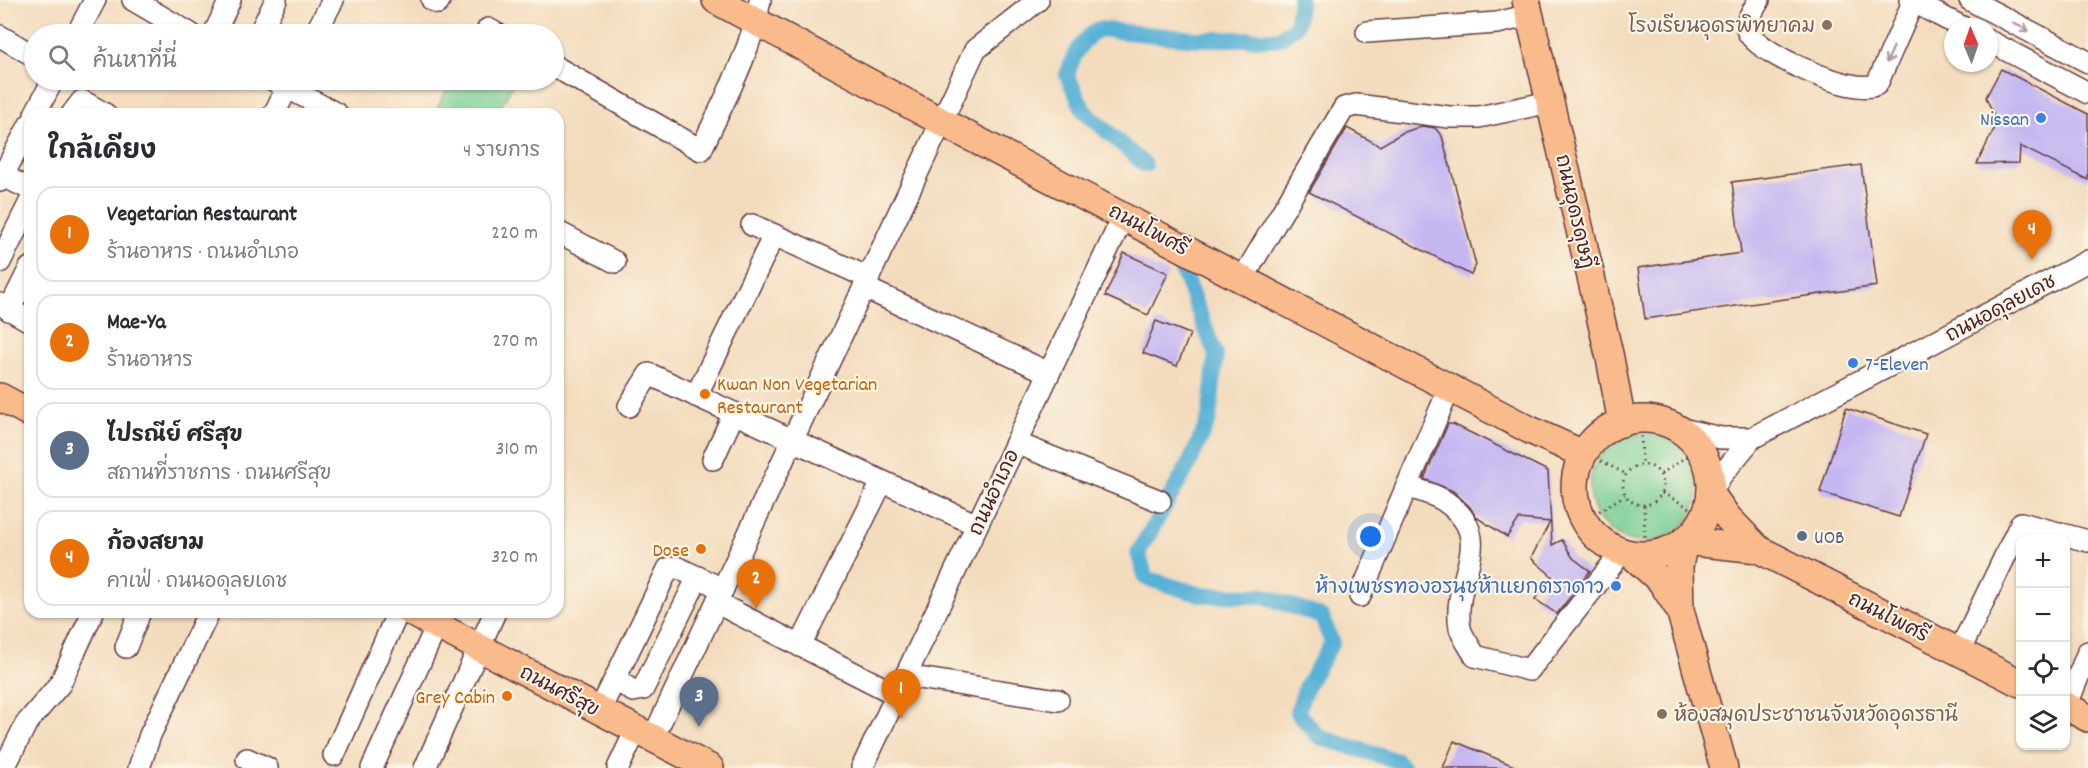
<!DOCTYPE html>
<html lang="th">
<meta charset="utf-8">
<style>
body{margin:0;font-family:Dekko,"Playpen Sans Thai",sans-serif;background:#f2f2f3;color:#2b2b33}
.controls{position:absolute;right:18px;bottom:18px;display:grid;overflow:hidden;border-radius:12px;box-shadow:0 2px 4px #0004}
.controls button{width:54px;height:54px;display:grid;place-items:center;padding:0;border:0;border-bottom:2px solid #e1e1e2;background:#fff;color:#2b2b33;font:30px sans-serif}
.compass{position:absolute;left:1944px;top:18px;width:54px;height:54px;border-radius:50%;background:#fff;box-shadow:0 2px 4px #0004;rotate:358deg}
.you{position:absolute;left:1371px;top:537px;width:21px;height:21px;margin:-15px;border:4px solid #fff;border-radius:50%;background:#1a73e8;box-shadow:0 0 0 9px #1a73e833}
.badge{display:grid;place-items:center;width:39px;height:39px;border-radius:50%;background:#2563eb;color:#fff;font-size:20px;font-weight:700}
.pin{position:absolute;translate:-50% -50px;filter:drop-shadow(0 2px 3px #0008)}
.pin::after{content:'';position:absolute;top:32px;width:21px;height:18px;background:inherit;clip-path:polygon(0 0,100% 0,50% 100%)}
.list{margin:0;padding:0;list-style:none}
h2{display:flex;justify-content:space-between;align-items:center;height:78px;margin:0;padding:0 24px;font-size:26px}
h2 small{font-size:20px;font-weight:400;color:#7c7c81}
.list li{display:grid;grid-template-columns:39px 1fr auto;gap:18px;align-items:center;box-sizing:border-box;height:96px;margin:0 12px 12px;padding:0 12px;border:2px solid #e1e1e2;border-radius:18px}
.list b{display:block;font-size:22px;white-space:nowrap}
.list p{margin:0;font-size:20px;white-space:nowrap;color:#7c7c81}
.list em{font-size:20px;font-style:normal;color:#7c7c81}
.icon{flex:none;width:33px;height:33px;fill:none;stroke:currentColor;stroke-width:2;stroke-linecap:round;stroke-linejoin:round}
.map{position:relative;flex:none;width:2088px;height:768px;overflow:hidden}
.search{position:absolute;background:#fff;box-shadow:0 2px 4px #0004;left:24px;top:24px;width:540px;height:66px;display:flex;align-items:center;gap:15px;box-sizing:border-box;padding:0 21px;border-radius:33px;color:#7c7c81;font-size:22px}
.panel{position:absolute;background:#fff;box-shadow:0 2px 4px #0004;left:24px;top:108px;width:540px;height:510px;border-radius:18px}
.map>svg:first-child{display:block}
.green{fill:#73cc92;stroke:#5e765e;stroke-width:1.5}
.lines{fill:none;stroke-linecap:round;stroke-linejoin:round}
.canal{stroke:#59b1d6;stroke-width:16}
.building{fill:#c4b7f2}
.minor-casing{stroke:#633b41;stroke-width:24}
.major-casing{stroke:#633b41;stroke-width:30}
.path{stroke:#633b41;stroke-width:3;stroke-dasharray:1.5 4.5;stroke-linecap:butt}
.minor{stroke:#fff;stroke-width:21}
.major{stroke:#fabb8c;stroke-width:27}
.oneway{stroke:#ae9aa0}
.education-dot{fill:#8d6e63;stroke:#fcf5e5;stroke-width:2}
.shop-dot{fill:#3f7fe0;stroke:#fcf5e5;stroke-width:2}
.food-dot{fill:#e8710a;stroke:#fcf5e5;stroke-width:2}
.service-dot{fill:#5c6f8a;stroke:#fcf5e5;stroke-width:2}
.labels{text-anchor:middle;stroke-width:4.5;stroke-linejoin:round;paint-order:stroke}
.education-label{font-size:20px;fill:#785e54;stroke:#fcf5e5;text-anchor:end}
.shop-label{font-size:20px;fill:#366cbe;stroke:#fcf5e5;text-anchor:end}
.street-label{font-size:20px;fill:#4a1f2b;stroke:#fcf5e5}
.food-label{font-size:20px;fill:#c56008;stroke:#fcf5e5;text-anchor:end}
.service-label{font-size:20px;fill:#4e5e75;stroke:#fcf5e5;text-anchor:start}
</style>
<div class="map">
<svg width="2088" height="768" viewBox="0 0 2088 768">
<rect width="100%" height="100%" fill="#fcf5e5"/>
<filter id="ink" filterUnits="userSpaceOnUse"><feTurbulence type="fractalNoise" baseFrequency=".0167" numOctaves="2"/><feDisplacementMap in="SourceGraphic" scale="12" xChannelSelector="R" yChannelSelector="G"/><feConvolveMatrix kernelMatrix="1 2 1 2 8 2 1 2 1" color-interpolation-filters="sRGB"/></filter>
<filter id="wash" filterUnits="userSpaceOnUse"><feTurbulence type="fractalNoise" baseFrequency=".008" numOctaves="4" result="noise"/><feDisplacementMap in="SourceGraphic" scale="24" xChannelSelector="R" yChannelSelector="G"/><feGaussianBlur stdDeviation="1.35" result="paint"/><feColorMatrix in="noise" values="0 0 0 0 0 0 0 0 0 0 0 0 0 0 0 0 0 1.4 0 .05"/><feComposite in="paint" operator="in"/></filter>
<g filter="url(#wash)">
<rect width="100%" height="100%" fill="#f3dcbd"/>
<g class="green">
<polygon points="452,80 515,80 497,114 434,114"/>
<circle cx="1644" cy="488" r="54"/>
</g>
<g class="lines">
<g class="canal">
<path d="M 1145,165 L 1084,111 L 1067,75 C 1073,55 1080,42 1098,29 L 1194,39 L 1278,39 L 1296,26 L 1300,0"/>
<polyline points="1182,270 1216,355 1209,419 1189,464 1138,553 1146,578 1201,595 1264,596 1322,617 1332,643 1307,685 1297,712 1319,737 1397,761 1403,768"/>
</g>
</g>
<g id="blocks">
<g class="building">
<polygon points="2001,69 2088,114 2088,180 2020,146 2019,163 1977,164 1997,123 1986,97"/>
<polygon points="1422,126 1435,128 1442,136 1476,265 1471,275 1309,192 1347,128 1380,146 1402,133"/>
<polygon points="1861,165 1877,286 1645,319 1638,268 1741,253 1732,182"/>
<polygon points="1124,253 1168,273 1148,315 1105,296"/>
<polygon points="1156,321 1190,334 1177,366 1143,353"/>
<polygon points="1846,408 1926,434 1899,517 1820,492"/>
<polygon points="1448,424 1453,424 1548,471 1552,545 1562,540 1573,558 1590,571 1557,614 1535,599 1552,576 1531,558 1550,522 1519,519 1507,537 1476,517 1470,507 1453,491 1424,479"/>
<polygon points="1454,741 1519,768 1443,768"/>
</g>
</g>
</g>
<g filter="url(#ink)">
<use href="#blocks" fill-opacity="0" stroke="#633b41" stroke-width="1.5"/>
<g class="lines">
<g class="minor-casing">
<g id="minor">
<polyline points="133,0 191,34"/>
<polyline points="432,0 438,3 439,0"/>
<path d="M 1759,0 C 1755,8 1745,20 1747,29 C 1751,51 1856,98 1877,84 L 1914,0"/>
<polyline points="1910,0 1962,27"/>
<polyline points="1970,0 2088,62"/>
<polyline points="488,29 497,34"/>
<polyline points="1367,32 1497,23 1530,15"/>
<polyline points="77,34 95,0"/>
<polyline points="214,34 230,0"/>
<polyline points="259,34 276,0"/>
<polyline points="315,34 333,0"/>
<polyline points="0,36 34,56"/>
<polyline points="1989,41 2088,93"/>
<path d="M 554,66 L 701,150 C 723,102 751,53 760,0"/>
<polyline points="273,80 337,114"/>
<polyline points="35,114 53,80"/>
<polyline points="72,114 82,101 105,114"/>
<polyline points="274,114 291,80"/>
<polyline points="3,176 30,189"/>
<polyline points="0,181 30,124"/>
<polyline points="752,225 869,278"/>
<polyline points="558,232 615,262"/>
<polyline points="0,262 30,202"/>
<polyline points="1243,278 1344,108 1356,105 1449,117 1479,117 1550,102"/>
<polyline points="865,288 1049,373"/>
<polyline points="0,304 30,321"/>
<polyline points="9,310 30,268"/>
<path d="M 1450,387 L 1407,486 C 1419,491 1435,494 1446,502 C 1499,540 1451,576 1460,628 C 1462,637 1471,648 1475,656 L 1529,670 L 1622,552"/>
<polyline points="696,396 774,235"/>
<polyline points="629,406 649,374 977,525"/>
<polyline points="1677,428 1721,438 1752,438"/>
<polyline points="1016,443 1160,501"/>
<polyline points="713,459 734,413"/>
<polyline points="1711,494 1720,477 1752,438 2088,261"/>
<polyline points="1360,596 1407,486"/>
<polyline points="717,603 897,695"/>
<polyline points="800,646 882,482"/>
<polyline points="126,647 140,612"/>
<polyline points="1959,652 2021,523 2088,541"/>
<polyline points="906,676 1058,700"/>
<polyline points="615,679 633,691 643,689 698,577"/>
<polyline points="2066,707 2088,652"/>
<polyline points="600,710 668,569 676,567 723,589"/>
<polyline points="653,738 975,50 1038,0"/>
<polyline points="334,755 398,612"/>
<polyline points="247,759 267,768"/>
<polyline points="4,768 26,724 60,684 93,612"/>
<polyline points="139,768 150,735 209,612"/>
<polyline points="372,768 437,625"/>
<polyline points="425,768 495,612"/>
<polyline points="618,768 636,730"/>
<polyline points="862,768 1124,215"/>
</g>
</g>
<g class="major-casing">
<g id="major">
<polyline points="716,0 942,122 1530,430 1583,454"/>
<polyline points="1526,0 1610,358 1622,423"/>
<polyline points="0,397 30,413"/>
<circle cx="1643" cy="487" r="68"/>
<polyline points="1711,494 1728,518 1758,549 2020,683"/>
<polyline points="1632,555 1661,581 1680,610"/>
<polyline points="411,612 710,768"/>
<polyline points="2066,706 2088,718"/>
<polyline points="1724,768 1680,610 1679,567 1684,541 1758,549"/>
</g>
</g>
<g class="path">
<polyline points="1641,430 1642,464"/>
<polyline points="1601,461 1626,474"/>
<circle cx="1643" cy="485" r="20"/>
<polyline points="1661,474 1696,450"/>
<polyline points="1662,493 1698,512"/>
<polyline points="1644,505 1645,540"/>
<polyline points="1584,521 1625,495"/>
</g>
<use href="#minor" class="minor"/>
<use href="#major" class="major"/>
</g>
<defs><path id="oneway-shaft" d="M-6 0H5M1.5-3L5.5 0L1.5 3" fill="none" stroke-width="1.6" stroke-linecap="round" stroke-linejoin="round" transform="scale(1.5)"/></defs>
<g class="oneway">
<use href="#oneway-shaft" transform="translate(2021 27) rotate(28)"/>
<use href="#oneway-shaft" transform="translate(1890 55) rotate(114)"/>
</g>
</g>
<g class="education-dot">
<circle cx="1827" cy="25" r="6"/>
<circle cx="1662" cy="714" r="6"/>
</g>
<g class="shop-dot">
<circle cx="2041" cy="118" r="6"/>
<circle cx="1853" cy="363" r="6"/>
<circle cx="1616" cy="586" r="6"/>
</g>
<g class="food-dot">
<circle cx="705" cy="394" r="6"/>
<circle cx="701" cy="549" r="6"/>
<circle cx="507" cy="696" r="6"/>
</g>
<circle class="service-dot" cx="1802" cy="536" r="6"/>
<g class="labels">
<g class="education-label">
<text x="1815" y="32">โรงเรียนอุดรพิทยาคม</text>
<text x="1674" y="721" text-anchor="start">ห้องสมุดประชาชนจังหวัดอุดรธานี</text>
</g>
<g class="shop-label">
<text x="2029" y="125">Nissan</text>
<text x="1865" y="370" text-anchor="start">7-Eleven</text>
<text x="1604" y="593">ห้างเพชรทองอรนุชห้าแยกตราดาว</text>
</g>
<g class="street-label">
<text transform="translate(1576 211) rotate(77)" y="7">ถนนอุดรดุษฎี</text>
<text transform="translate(1149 229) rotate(28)" y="7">ถนนโพศรี</text>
<text transform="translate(2000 307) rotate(-28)" y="7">ถนนอดุลยเดช</text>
<text transform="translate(993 492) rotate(-65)" y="7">ถนนอำเภอ</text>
<text transform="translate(1889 616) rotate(27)" y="7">ถนนโพศรี</text>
<text transform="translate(560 690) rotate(28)" y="7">ถนนศรีสุข</text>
</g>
<g class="food-label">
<text x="717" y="390" text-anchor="start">Kwan Non Vegetarian<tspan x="717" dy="23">Restaurant</tspan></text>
<text x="689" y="556">Dose</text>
<text x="495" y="703">Grey Cabin</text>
</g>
<g class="service-label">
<text x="1814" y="543">UOB</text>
</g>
</g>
</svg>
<div class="controls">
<button>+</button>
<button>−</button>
<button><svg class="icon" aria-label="locate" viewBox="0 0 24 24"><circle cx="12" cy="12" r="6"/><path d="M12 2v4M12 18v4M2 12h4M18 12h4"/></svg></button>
<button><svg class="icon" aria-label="layers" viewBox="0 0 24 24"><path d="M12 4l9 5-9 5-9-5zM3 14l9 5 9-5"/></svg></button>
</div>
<svg class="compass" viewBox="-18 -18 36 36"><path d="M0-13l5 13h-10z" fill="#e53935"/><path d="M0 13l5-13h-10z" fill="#7c7c81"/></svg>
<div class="you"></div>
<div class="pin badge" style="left:901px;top:719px;background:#e8710a">1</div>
<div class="pin badge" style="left:756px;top:609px;background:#e8710a">2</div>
<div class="pin badge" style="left:699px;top:727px;background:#5c6f8a">3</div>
<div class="pin badge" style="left:2032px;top:260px;background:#e8710a">4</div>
<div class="search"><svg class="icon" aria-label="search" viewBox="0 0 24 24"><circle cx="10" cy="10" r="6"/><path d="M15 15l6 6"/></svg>ค้นหาที่นี่</div>
<section class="panel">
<h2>ใกล้เคียง<small>4 รายการ</small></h2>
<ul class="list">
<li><span class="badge" style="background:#e8710a">1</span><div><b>Vegetarian Restaurant</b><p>ร้านอาหาร · ถนนอำเภอ</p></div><em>220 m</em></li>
<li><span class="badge" style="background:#e8710a">2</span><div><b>Mae-Ya</b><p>ร้านอาหาร</p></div><em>270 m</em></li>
<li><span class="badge" style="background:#5c6f8a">3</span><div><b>ไปรณีย์ ศรีสุข</b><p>สถานที่ราชการ · ถนนศรีสุข</p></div><em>310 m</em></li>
<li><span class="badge" style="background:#e8710a">4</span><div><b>ก้องสยาม</b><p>คาเฟ่ · ถนนอดุลยเดช</p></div><em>320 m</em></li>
</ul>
</section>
</div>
